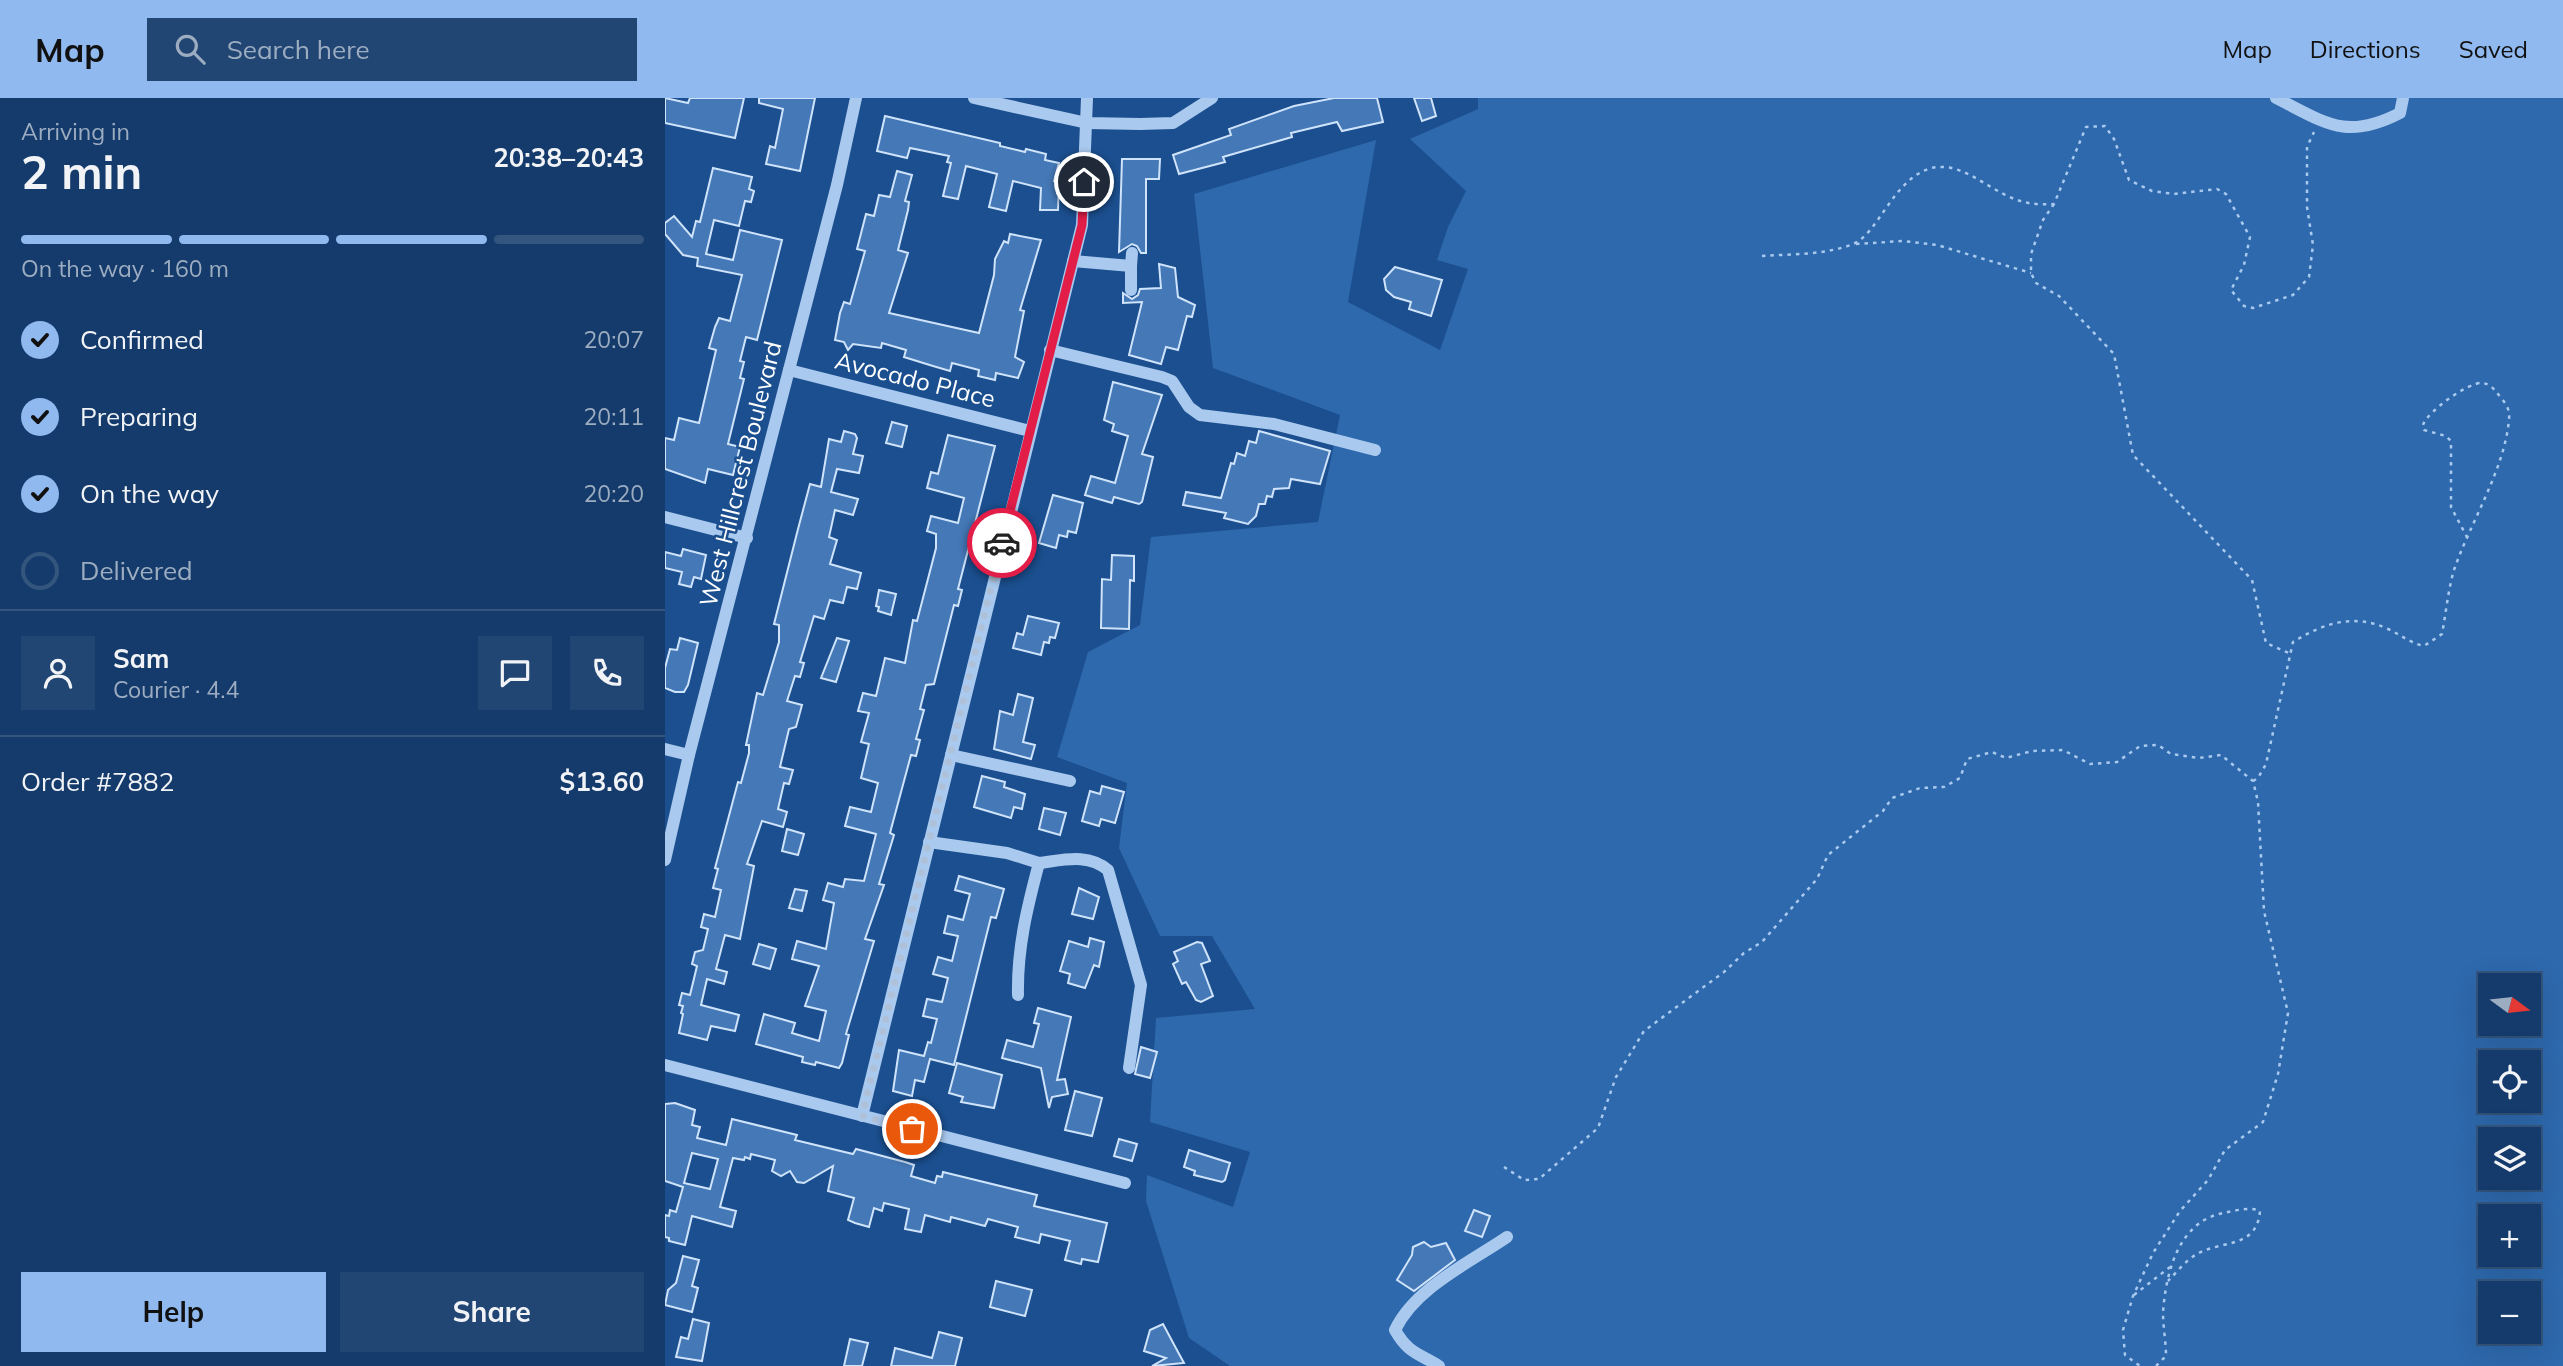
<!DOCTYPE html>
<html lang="en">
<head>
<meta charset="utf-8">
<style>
	:root { --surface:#143b6b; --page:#214673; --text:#f1f3f6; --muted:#9dadc1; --line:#33557e; --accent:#90b9f0 }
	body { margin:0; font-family:Mulish,sans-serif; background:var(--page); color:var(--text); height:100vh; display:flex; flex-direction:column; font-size:26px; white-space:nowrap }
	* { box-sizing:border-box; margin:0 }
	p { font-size:23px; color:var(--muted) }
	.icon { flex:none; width:38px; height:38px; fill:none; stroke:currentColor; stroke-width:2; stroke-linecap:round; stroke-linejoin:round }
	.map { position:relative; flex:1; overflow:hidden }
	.details { display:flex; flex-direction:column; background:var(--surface); width:665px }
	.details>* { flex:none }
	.needle { width:46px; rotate:105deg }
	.tools { position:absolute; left:1813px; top:875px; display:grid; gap:14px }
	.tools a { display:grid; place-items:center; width:63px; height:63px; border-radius:0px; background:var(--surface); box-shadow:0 7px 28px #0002,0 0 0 2px var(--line); font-size:35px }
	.pin { position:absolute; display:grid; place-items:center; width:60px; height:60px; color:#fff; margin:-30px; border:4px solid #fff; border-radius:50%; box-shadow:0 2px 7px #0007 }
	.courier { position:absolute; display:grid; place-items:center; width:70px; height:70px; margin:-35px; border:5px solid #e11d48; border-radius:50%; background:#fff; color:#222; box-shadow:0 2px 9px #0007 }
	.headline em { font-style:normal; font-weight:700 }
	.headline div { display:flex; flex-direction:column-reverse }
	.headline { display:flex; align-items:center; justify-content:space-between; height:119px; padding:0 21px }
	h1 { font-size:46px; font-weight:700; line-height:52px }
	.bar { display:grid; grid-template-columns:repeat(4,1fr); gap:10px 7px; align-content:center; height:84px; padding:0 21px }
	.bar i { height:9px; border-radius:5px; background:var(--line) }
	.bar .active { background:var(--accent) }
	.bar p { grid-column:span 4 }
	.line { display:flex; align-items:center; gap:18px; padding:0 21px; border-top:2px solid var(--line) }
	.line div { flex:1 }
	.round { display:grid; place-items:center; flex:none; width:74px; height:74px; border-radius:0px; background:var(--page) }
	ol { padding:0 21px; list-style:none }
	li { display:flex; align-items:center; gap:21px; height:77px }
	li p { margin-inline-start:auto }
	li .icon { padding:7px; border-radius:50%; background:var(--accent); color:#111; stroke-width:4 }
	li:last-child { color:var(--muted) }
	li i { width:38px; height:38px; border:4px solid var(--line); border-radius:50% }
	.cta { display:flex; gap:14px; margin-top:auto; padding:14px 21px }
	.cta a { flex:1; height:80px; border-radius:0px; background:var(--accent); color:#111; font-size:28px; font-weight:700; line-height:80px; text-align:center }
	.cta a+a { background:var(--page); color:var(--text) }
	header { display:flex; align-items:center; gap:42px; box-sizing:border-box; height:98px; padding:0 35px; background:var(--accent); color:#111 }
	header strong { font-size:33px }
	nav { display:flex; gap:38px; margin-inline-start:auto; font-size:24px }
	.search { width:490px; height:63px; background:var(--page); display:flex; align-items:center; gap:18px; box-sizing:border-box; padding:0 24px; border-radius:0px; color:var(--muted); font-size:26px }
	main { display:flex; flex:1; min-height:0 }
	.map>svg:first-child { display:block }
</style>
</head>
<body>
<header>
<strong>Map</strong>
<div class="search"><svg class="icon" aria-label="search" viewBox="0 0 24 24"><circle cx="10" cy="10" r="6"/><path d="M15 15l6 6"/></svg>Search here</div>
<nav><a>Map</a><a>Directions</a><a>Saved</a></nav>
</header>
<main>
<section class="details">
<div class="headline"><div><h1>2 min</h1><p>Arriving in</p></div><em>20:38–20:43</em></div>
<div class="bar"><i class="active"></i><i class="active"></i><i class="active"></i><i></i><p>On the way · 160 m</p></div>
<ol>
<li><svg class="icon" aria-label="check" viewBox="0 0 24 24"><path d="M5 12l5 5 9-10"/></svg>Confirmed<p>20:07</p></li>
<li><svg class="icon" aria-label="check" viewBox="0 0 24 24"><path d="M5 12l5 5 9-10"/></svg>Preparing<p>20:11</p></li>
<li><svg class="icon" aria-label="check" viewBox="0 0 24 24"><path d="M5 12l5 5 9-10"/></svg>On the way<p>20:20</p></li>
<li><i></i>Delivered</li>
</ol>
<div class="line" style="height:126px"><a class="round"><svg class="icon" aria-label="person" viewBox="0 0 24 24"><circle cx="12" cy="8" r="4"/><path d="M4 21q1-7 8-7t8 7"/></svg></a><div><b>Sam</b><p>Courier · 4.4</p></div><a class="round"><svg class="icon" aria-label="chat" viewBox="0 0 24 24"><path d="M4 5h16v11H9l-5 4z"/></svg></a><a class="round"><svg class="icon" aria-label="phone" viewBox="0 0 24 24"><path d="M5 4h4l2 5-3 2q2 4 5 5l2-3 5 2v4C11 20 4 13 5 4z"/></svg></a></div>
<div class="line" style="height:91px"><div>Order #7882</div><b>$13.60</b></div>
<div class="cta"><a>Help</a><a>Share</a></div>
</section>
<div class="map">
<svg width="1898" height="1268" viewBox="0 0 1898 1268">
	<rect width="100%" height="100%" fill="#1b4f8f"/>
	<path fill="#2e69ad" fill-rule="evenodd" d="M813 0H1898V1268H565L524 1240 481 1103 482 1077 568 1109 585 1054 485 1024 491 920 590 911 547 838H495L454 750 462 685 392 659 423 554 475 527 486 439 653 424 675 317 548 270 529 96 711 42 683 204 775 252 803 171 772 162 783 129 801 93 745 41 813 11ZM1825 887H1864V926H1825ZM1825 964H1864V1003H1825ZM1825 1041H1864V1080H1825ZM1825 1118H1864V1157H1825ZM1825 1195H1864V1234H1825Z"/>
	<g fill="#4478b7" stroke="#cfe3fa" stroke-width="2" fill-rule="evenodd">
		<path d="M0 0 23 5 25 0H79L70 40 0 25Z"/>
		<path d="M94 0H150L135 73 101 66 105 48 110 50 118 11 94 5Z"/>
		<path d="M669 0H712L718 24 677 33 672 24 626 35 627 39 558 59 560 64 514 76 508 57 566 37 564 31 629 8Z"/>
		<path d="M749 0H766L771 18 757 23Z"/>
		<path d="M220 18 335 45V48L360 54 361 51 381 56 380 62 394 65 389 83H394L393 112H375L376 90 348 83 341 113 324 109 332 76 301 68 293 101 278 98 286 65 282 64 284 58 245 50 242 60 212 53Z"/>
		<path d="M457 61H495L494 81H481V155H476L472 148 467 146 454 154Z"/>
		<path d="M48 70 87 79 84 91 89 93 86 104 80 103 74 128 49 122 41 156 68 162 75 132 117 142 92 242 81 239 75 263 79 264 75 280 79 281 63 346 75 349 68 377 43 371 40 385 0 371V340L9 342 14 320 34 325 51 252 44 250 50 229 54 220 65 223 77 177 32 168 33 160 18 157 0 136V125L9 118 27 139 31 123 35 124Z"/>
		<path d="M232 73 247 77 240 103 244 104 243 112 233 152 243 155 224 215 314 235 329 177 330 161 339 143 343 145 345 136 376 142 355 212 359 213 350 259 359 264 353 280 331 275 330 282 313 278 314 272 287 265 285 273 268 268 239 259 241 252 217 245 216 250 188 246 183 252 179 244 170 242 175 215 179 204 185 206 200 153 192 151 201 116 209 118 214 97 225 99Z"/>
		<path d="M494 166 510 170 513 199 530 207 527 219 522 218 513 252 501 249 496 266 464 257 477 204 458 205V195L467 201 473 197 475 191 496 190Z"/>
		<path d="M730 169 777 182 766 218 744 211 746 204 729 199 721 192 719 181Z"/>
		<path d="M448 284 497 297 477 356 488 359 477 404 474 406 449 399 447 405 420 397 426 378 450 385 463 338 447 333 449 326 439 322Z"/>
		<path d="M227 324 242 328 237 349 221 345Z"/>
		<path d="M179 333 190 336 192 340 188 356 198 358 194 375 172 371 166 394 193 401 188 417 170 412 164 439 172 442 165 466 196 475 192 491 182 489 178 505 165 502 159 521 149 518 135 564 139 565 135 579 130 578 122 603 137 607 131 629 124 631 115 669 128 672 124 686 119 685 113 711 122 714 118 729 97 723 82 766 89 768 75 841 60 837 51 871 62 874 59 886 42 881 36 907 74 917 70 933 46 928 42 942 14 935 18 916 16 915 18 908 14 907 17 895 25 897 32 868 27 866 30 854 38 852 43 831 36 829 39 816 50 819 56 792 48 790 53 771 50 770 73 684 76 685 84 655V647H81L92 595 98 597 114 544V527L109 526 133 431 145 386 156 389 164 341 176 344Z"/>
		<path d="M594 333 665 353 655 386 626 381 624 390 609 391 607 399 602 398 600 406H594L591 418 583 426 559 420 561 415 518 407 521 394 556 400 566 365 569 366 572 355 580 358 584 343 591 345Z"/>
		<path d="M283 337 330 348 293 491 297 492 293 508 289 507 269 586 261 587 255 611 259 612 251 641 255 642 251 658 246 657 225 735 229 737 214 786 219 787 200 841 209 843 181 936 184 937 177 965 174 970 151 964 150 967 137 964 138 959 91 946 99 916 130 925 127 935 154 943 161 913 140 908 154 868 127 861 132 843 161 851 169 805 158 802 163 785 178 789 180 781 199 783 211 736 180 728 185 709 206 714 213 685 196 680 204 646 196 644 204 615 193 613 198 595 211 598 220 560 240 565 248 522 252 523 271 450V436L262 433 266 418 293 425 299 400 262 390 266 374 273 376Z"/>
		<path d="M388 397 418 405 411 435 403 433 402 439 394 437 391 450 374 445Z"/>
		<path d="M18 451 41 457 36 481 29 479 26 489 14 486 17 474 0 470V454L16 458Z"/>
		<path d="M447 457 469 458V483L465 482 464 531 436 530 437 481 446 482Z"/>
		<path d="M214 492 231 496 226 517 213 513 214 509 211 508Z"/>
		<path d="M363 518 394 525 390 540 385 539 384 545 379 544 376 557 348 550 352 535 358 537Z"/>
		<path d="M15 540 33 545 23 587 19 594H10L0 590V570L5 551 12 552Z"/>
		<path d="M172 540 184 543 171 584 156 580Z"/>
		<path d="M353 596 368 600 358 644 370 647 366 661 329 651 335 613 348 617Z"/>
		<path d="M317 678 340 684 339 689 360 696 357 711 349 709 346 720 309 709Z"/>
		<path d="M437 688 459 694 450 725 436 721 434 728 417 723 425 693 435 696Z"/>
		<path d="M379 710 401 715 395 737 374 731Z"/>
		<path d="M122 731 139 736 133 757 117 753Z"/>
		<path d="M294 778 339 791 331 820 326 819 289 967 265 961 259 984 250 982 247 998 228 993 234 952 259 958 263 944 266 945 272 921 258 918 262 901 277 904 283 880 268 876 273 859 287 863 293 838 279 835 283 818 298 822 305 796 290 792Z"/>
		<path d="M414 790 434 799 428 821 407 816Z"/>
		<path d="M130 791 142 793 137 813 124 810Z"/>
		<path d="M425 840 439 844 434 869 429 867 420 890 403 885 405 876 395 873 404 843 423 849Z"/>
		<path d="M532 844 537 845 545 863 536 866 548 898 536 904 531 902 521 884 517 886 508 866 513 863 509 854Z"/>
		<path d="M94 846 111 851 105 871 88 866Z"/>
		<path d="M373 910 406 919 392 982 400 981 403 996 387 999 384 1010 376 970 337 960 342 942 368 949 374 926 369 925Z"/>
		<path d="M476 949 492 954 485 980 470 976Z"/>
		<path d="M292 965 337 977 329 1010 296 1004 298 999 284 995Z"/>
		<path d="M410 993 437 1000 427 1038 400 1032Z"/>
		<path d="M10 1005 30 1012 27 1027 35 1029 32 1040 61 1047 67 1021 132 1037 130 1042 188 1056 191 1051 240 1064 249 1067 246 1078 270 1085 272 1078 277 1079 278 1074 372 1097 369 1108 442 1125 433 1164 417 1161 416 1166 400 1162 405 1143 376 1136 374 1145 350 1139 353 1129 323 1121 320 1128 286 1119 285 1124 260 1117 256 1134 240 1131 244 1111 219 1105 217 1113 209 1110 204 1129 190 1125 183 1122 189 1100 163 1093 168 1068 139 1085 132 1084 125 1073 116 1078 107 1073 110 1062 86 1056 85 1061 80 1059 79 1062 68 1060 55 1109 71 1113 67 1129 27 1118 20 1147 4 1143V1140L0 1139V1117L4 1118 5 1112 11 1114 18 1089 0 1083V1006ZM27 1055 53 1061 45 1091 19 1085Z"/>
		<path d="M454 1041 472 1046 467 1063 449 1058Z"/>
		<path d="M524 1052 565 1065 560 1082 557 1084 529 1077 530 1073 519 1069Z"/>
		<path d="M809 1112 825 1118 817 1139 800 1133Z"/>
		<path d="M759 1144 766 1149 781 1145 790 1162 749 1193 732 1182 747 1157 748 1149Z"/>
		<path d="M18 1158 34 1162 27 1188 33 1190 27 1214 0 1207 3 1192 11 1185Z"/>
		<path d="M331 1183 367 1192 360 1218 325 1209Z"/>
		<path d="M28 1221 44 1225 37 1263 11 1259 16 1239 23 1241Z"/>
		<path d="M498 1226 513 1254 519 1265 487 1268 501 1260 479 1253 485 1232Z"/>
		<path d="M274 1234 297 1240 290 1268H226L230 1250 267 1260Z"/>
		<path d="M185 1241 203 1245 197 1268H179Z"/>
	</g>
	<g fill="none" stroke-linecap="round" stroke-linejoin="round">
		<g stroke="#a9c9ee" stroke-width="2.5" stroke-dasharray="3.5 5" stroke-linecap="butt">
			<path d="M1389 106 1378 122 1366 156V175L1371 185 1394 198 1449 256 1468 357 1587 482 1601 545 1626 556"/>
			<path d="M1191 146 1238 143 1272 147 1366 175"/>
			<path d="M1097 158C1126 156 1161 157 1188 146 1213 136 1227 84 1263 71 1293 61 1320 89 1347 100 1361 106 1374 107 1389 106L1421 29 1440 28 1449 41 1464 82 1487 93 1509 96 1552 91 1561 96 1585 139 1579 167 1566 192 1579 208 1588 210 1628 197 1644 179 1648 147 1642 109V49L1649 34"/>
			<path d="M1588 683 1593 680 1601 666 1628 544C1659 525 1689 515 1723 531 1736 537 1745 545 1759 548L1777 536C1781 515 1783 492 1789 472 1805 425 1840 371 1844 321 1845 313 1842 307 1837 301 1831 294 1827 286 1817 285 1803 284 1762 314 1758 327L1759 332 1781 338 1786 343V409L1803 441"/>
			<path d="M839 1069 859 1082 874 1081 933 1030 951 979 979 933 1059 874 1079 855 1097 844 1152 781 1163 757 1218 713 1227 700 1255 690 1279 689 1295 680 1302 661 1327 654 1341 660 1367 653 1398 652 1425 666 1452 664 1475 648 1493 647 1506 656 1534 660 1556 657 1588 683 1593 704 1599 813 1623 915 1613 976 1598 1024 1560 1052 1543 1082 1515 1113 1488 1155 1468 1198 1458 1232 1460 1257 1475 1268"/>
			<path d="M1469 1197 1505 1169"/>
			<path d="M1491 1268 1501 1258C1501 1244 1498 1229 1498 1214 1501 1175 1513 1124 1558 1115 1570 1113 1584 1108 1595 1113 1592 1151 1556 1142 1532 1156 1521 1162 1512 1174 1503 1183"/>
		</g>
		<g stroke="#a9c9ee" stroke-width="12">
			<path d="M309 0 422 25 475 26 508 25 547 0"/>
			<path d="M1611 0C1661 25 1681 43 1735 15L1738 0"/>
			<path d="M408 163 466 168 467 155"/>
			<path d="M466 192V168"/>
			<path d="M385 252 497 279 507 283 524 309 535 317 609 326 710 352"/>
			<path d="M124 272 365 333"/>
			<path d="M0 419 82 440"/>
			<path d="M0 651 24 657"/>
			<path d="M286 657 405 683"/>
			<path d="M264 744 342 755 374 765C362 810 352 851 353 897"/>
			<path d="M0 762 24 657 172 87 191 0"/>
			<path d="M374 765C399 762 423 755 443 772L476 887 464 970"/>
			<path d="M0 967 460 1085"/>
			<path d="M197 1018 417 127 422 0"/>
			<path d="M774 1268C753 1255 743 1255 730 1232 750 1190 804 1165 842 1139"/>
		</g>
	</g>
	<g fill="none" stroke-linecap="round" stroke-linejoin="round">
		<path stroke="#afc1d8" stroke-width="7" stroke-dasharray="0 12.6" d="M247 1031 197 1018 337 445"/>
		<path stroke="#e11d48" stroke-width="9" d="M337 445 417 127 419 84"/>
	</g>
	<g text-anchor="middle" stroke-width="5" stroke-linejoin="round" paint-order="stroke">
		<g font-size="24" fill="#fff" stroke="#1b4f8f">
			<text transform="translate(250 282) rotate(14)" y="8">Avocado Place</text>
			<text transform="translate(76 376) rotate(-76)" y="8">West Hillcrest Boulevard</text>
		</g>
	</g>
</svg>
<div class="tools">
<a><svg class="needle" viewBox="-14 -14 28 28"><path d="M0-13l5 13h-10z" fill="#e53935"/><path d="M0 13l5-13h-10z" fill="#9dadc1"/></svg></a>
<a><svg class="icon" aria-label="locate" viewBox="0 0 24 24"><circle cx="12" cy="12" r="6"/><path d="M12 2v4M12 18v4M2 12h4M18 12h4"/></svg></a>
<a><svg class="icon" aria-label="layers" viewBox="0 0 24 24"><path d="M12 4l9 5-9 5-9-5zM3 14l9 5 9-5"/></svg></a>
<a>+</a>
<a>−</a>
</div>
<div class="pin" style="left:247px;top:1031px;background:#ea580c"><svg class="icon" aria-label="bag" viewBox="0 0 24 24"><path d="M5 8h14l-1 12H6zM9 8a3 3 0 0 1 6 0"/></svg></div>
<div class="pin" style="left:419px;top:84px;background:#1f2937"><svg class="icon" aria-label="home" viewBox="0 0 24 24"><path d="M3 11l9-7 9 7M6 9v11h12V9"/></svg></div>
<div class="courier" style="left:337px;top:445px"><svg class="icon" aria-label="car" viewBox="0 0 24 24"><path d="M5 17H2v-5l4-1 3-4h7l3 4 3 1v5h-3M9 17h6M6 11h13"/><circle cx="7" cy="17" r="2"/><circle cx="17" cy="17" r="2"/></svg></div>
</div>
</main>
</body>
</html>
